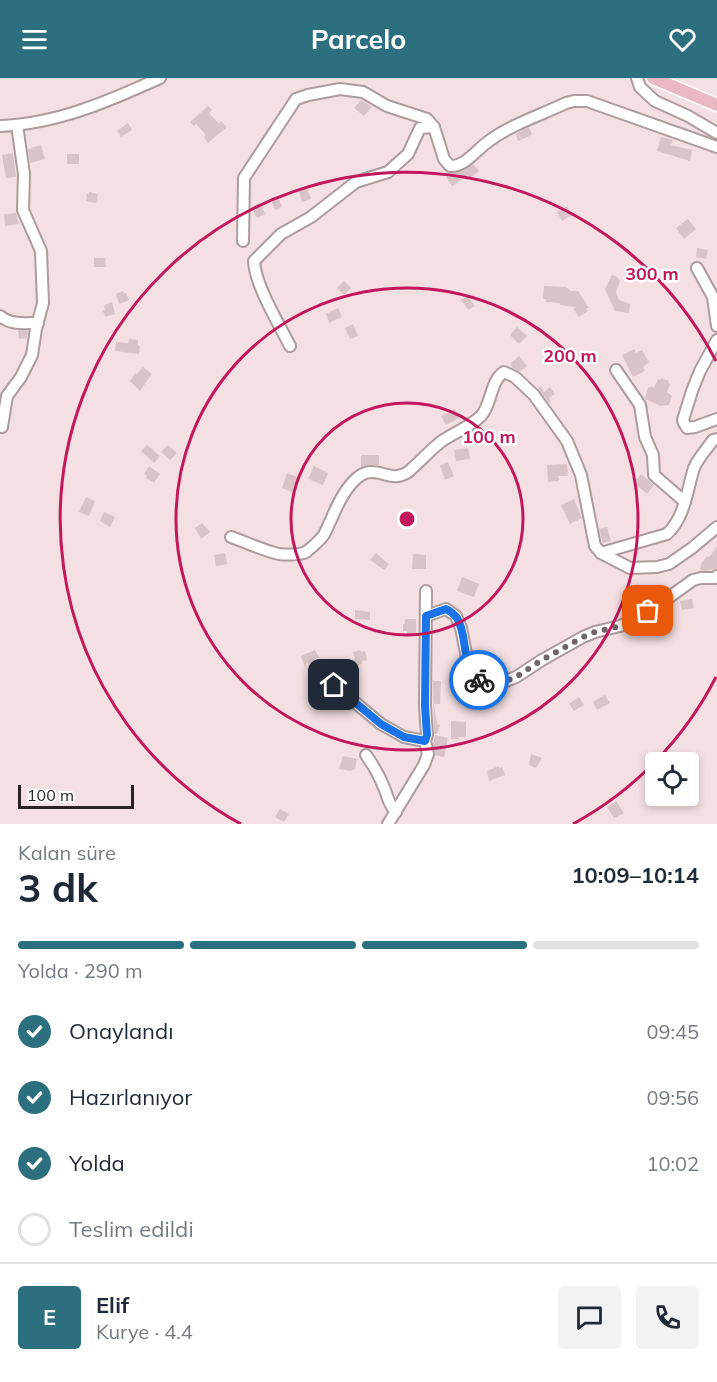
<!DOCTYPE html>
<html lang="tr">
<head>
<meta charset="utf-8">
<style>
	:root { --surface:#fff; --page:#f2f2f3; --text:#1f2937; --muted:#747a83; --line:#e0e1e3; --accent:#2c7080 }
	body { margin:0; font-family:Mulish,sans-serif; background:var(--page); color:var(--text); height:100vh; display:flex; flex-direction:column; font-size:22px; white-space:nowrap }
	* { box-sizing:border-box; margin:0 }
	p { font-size:20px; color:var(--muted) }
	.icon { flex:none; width:33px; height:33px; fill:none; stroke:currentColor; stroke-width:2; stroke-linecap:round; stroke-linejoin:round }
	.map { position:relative; height:746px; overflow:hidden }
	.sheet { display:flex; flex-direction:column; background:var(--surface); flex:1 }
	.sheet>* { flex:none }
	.buttons { position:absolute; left:645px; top:674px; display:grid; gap:12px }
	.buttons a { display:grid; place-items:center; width:54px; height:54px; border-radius:6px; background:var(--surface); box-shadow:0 3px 9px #0003; font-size:30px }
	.scale { position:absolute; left:18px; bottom:15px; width:116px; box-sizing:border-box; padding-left:6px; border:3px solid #2a2223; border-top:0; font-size:16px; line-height:21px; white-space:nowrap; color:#2a2223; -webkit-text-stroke:4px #fff; paint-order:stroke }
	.pin { position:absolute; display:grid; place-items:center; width:51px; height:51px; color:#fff; margin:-26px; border-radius:12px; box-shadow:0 3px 9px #0006 }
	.courier { position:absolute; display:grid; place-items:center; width:60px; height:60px; margin:-30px; border:4px solid #1a73e8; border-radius:50%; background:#fff; color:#222; box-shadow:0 2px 8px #0007 }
	.summary em { font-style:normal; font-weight:700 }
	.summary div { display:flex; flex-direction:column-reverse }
	.summary { display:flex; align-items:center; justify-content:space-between; height:102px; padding:0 18px }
	h1 { font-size:39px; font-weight:700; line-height:45px }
	.bar { display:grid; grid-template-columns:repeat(4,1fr); gap:9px 6px; align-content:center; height:72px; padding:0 18px }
	.bar i { height:8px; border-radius:4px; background:var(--line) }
	.bar .selected { background:var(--accent) }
	.bar p { grid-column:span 4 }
	.line { display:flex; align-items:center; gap:15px; padding:0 18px; border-top:2px solid var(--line) }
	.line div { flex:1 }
	.round { display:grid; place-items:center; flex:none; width:63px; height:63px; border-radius:6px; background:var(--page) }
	ol { padding:0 18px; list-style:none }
	li { display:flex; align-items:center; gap:18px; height:66px }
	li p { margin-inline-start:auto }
	li .icon { padding:6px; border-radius:50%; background:var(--accent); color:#fff; stroke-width:4 }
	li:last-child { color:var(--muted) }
	li i { width:33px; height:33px; border:3px solid var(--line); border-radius:50% }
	header { display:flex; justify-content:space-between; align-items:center; height:78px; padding:0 18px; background:var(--accent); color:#fff; font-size:27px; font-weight:700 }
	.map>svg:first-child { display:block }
</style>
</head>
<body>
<header><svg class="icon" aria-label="menu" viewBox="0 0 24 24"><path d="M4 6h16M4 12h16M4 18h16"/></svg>Parcelo<svg class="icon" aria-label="heart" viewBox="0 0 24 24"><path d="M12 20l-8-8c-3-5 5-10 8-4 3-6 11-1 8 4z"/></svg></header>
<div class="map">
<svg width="717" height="746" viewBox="0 0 717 746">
	<rect width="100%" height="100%" fill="#f4dfe2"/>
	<g fill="#d8c4c7">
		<path d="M361 22 372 29 364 38 354 30Z"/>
		<path d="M208 28 212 32 209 35 219 46 221 43 227 49 208 65 204 59 206 57 196 46 194 48 190 44Z"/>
		<path d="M128 45 132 52 121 59 117 53Z"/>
		<path d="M529 49 532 57 518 63 516 56Z"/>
		<path d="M661 59 673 62 671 67 692 72 690 83 657 73Z"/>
		<path d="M41 67 45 81 30 85 28 71Z"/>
		<path d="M13 75 16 99 6 100 2 77Z"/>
		<rect x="67" y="76" width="12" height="10"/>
		<path d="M473 86 479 93 470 100 468 97 452 108 446 99 452 95 464 92Z"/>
		<path d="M307 110 311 121 302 124 299 113Z"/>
		<path d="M89 114 98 116 96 125 86 123 87 115 89 116Z"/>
		<path d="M278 119 282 129 275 132 271 122Z"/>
		<path d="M260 125 265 136 257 140 251 129Z"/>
		<path d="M567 128 572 137 562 143 557 134Z"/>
		<path d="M16 135 19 146 5 148 4 136Z"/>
		<path d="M688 141 696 151 684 161 676 150Z"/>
		<path d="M697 170 708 172 706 181 696 179Z"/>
		<path d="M94 180H105L106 189H94Z"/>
		<path d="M612 197 617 199 620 203 616 214 619 222 630 226 629 235 615 233 605 211Z"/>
		<path d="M344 203 351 210 344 217 337 210Z"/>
		<path d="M544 208 566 209 571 213H578L589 230H586L588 233 579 239 573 231 576 229 560 227V225L546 224V221H543Z"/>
		<path d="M123 213 124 215H126L129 222 119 226 116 216Z"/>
		<path d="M467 217 475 228 468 232 461 222Z"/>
		<path d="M112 224 115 236 105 239 103 233 105 232 104 227Z"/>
		<path d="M338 230 342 239 329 245 326 236Z"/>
		<path d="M353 246 358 258 350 261 345 250Z"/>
		<path d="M517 249 527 258 519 266 510 257Z"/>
		<path d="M18 252 28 253 27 260 19 261Z"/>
		<path d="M129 261 138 262V267L140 268 139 276 115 273 116 264 128 265Z"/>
		<path d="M634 271 636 275 642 272 649 284 643 289 645 293 633 299 622 277Z"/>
		<path d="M519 278 527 288 520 293 513 290 510 286Z"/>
		<path d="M143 289 152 296 140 313 130 303 135 295 137 296Z"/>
		<path d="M661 300 669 303 668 305 670 306 667 314 672 318 669 327 661 328 645 321 648 309 650 310 651 308 654 310 658 301 660 302Z"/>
		<path d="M541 308 544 314 550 309 555 316 549 320 551 323 549 325 538 310Z"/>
		<path d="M455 331 459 340 446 347 441 338Z"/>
		<path d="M147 367 160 378 154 385 141 373Z"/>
		<path d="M168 367 177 375 170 382 161 374Z"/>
		<path d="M468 370 470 381 456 383 454 372Z"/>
		<path d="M361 377H379V387H371L361 389Z"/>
		<path d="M448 384 454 398 445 402 440 387Z"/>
		<path d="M567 386 568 398H558L559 403 548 404 547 387Z"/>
		<path d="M149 388 160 396 154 405 146 400 147 398 144 396Z"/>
		<path d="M314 388 328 395 323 407 308 401Z"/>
		<path d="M287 395 300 400 294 415 282 410Z"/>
		<path d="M641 396 654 407 647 416 634 405Z"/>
		<path d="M86 419 95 423 89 438 79 434Z"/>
		<path d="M574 421 582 440 570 446 561 427Z"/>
		<path d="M104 434 115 439 110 449 100 443Z"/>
		<path d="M202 445 210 454 201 461 195 450Z"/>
		<path d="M607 449 611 463 603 465 599 451Z"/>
		<path d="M717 469V491L712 492 700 493 701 486 707 478 709 479Z"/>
		<path d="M225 475 227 486 216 488 214 477Z"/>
		<path d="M376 475 389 486 384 492 370 482Z"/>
		<path d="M413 476 426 477V491H412Z"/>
		<path d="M462 499 479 506 474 519 457 513Z"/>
		<path d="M692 521 694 530 682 532 680 523Z"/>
		<path d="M355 532 370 534V542L355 541Z"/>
		<path d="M405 541H416V556H407V553H403V546H405Z"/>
		<path d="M315 572 319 579 314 581 315 583 308 586 307 583 305 589 301 578Z"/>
		<path d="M360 572 361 574 365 573 367 582 362 583V586L353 588 352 582 355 581 353 574Z"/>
		<path d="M346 596 348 606H345L336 600V597Z"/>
		<path d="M317 598V600L323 599 324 610 310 611 309 599Z"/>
		<path d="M433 603H441L440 626H434L437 646 440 647 437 656H434Z"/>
		<path d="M605 617 610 625 597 632 593 624Z"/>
		<path d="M579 619 584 627 574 633 569 626Z"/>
		<path d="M451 643 466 644V659H459V661H451Z"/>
		<path d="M435 657 448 660 444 679 435 677 433 666Z"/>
		<path d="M531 676 542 680 536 690 529 687Z"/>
		<path d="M343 678 357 681 355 691 350 693 339 691Z"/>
		<path d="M499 688V690L502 689 505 697 489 703 487 693Z"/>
		<path d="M616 723 624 735 614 740 607 729Z"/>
		<path d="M280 731 289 736 284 744 275 739Z"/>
	</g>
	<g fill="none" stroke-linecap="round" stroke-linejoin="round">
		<defs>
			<g id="minor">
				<path d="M637 0 640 9 655 23 688 38 717 55"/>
				<path d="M0 48C57 46 109 23 160 0"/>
				<path d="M243 163 244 100 296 21 308 17 340 11 363 14 387 28 427 41 434 49 444 81 450 88C465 89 477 71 489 63 510 47 541 37 566 25L574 23H587L717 69"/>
				<path d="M697 190 713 219 717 248"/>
				<path d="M0 238C11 247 24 245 38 245"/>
				<path d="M717 262 700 293 692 313 683 342 684 345 687 350 695 349 717 341"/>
				<path d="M290 268C279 246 255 207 254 183L281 156 311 139 356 104 388 94 408 76 420 50 434 49"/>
				<path d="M616 292 640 327 645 359 653 377 654 397 685 424"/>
				<path d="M2 349 7 318 21 299 32 277 36 251 43 225 41 173 23 132 24 96 17 47"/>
				<path d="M231 459C246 464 264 473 279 476 285 477 300 477 306 474 311 470 319 463 323 458 326 454 328 447 331 442 337 427 345 410 357 400 376 384 390 407 408 394 420 384 430 372 442 363 454 355 471 348 481 338 492 326 490 303 504 294L515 299 534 317 567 363 581 397 595 468 601 475 630 490 657 489 669 486 692 470 717 449"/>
				<path d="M601 475 667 456C685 439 687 412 694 390 698 380 707 371 713 362L717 361"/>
				<path d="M426 538 446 531 456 538 461 550 468 585 474 599 485 606 501 605 516 599 542 582 583 559 595 554 620 548 632 543 664 523 693 502 701 500H715L717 498"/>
				<path d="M334 607 381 646 404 659 425 663"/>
				<path d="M366 677C374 688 380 699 385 712 388 720 389 727 396 734"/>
				<path d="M388 746 424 687 428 676 425 663 427 657 425 628 426 513"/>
			</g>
			<path id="major" d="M653 0 717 27"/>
		</defs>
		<use href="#minor" stroke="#ae9b9e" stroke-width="14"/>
		<use href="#major" stroke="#fff" stroke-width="15"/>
		<use href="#minor" stroke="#fff" stroke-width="10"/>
		<use href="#major" stroke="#e9b8c2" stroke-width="12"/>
	</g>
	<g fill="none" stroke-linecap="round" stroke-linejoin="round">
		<path stroke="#716466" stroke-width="6" stroke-dasharray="0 10.8" d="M479 602 485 606 501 605 516 599 542 582 583 559 595 554 620 548 632 543 648 533"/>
		<path stroke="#1a73e8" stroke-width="8" d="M334 607 381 646 404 659 425 663 427 657 425 628 426 538 446 531C450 533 454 536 457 540 468 557 461 590 479 602"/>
	</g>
	<g fill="none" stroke="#c2185b" stroke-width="3">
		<circle cx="407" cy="441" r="116"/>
		<circle cx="407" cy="441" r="231"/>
		<path d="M716 599A347 347 0 0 1 573 746M241 746A347 347 0 1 1 716 283"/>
	</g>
	<circle cx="407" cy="441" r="9" fill="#c2185b" stroke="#fff" stroke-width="3"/>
	<g font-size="18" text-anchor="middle" font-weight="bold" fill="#c2185b" stroke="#fff" stroke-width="5" stroke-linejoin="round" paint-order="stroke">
		<text x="652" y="202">300 m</text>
		<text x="570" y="284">200 m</text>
		<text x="489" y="365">100 m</text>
	</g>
</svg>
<div class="buttons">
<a><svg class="icon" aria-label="locate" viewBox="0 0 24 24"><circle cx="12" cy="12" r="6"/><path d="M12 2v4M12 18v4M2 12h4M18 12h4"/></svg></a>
</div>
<div class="scale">100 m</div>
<div class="pin" style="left:648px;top:533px;background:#ea580c"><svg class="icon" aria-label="bag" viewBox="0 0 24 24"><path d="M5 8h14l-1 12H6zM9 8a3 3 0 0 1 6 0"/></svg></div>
<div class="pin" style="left:334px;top:607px;background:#1f2937"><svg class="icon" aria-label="home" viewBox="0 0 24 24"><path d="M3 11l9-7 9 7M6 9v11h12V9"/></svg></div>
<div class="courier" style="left:479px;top:602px"><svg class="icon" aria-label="bike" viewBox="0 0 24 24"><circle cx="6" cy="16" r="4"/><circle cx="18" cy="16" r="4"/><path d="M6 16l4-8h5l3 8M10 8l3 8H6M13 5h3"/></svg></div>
</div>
<section class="sheet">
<div class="summary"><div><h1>3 dk</h1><p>Kalan süre</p></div><em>10:09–10:14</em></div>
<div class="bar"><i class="selected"></i><i class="selected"></i><i class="selected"></i><i></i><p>Yolda · 290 m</p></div>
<ol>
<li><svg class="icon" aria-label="check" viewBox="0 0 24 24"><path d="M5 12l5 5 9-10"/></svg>Onaylandı<p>09:45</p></li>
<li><svg class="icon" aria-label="check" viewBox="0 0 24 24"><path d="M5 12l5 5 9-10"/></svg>Hazırlanıyor<p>09:56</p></li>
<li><svg class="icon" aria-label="check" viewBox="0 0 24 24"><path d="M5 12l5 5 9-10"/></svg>Yolda<p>10:02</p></li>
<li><i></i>Teslim edildi</li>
</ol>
<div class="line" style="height:108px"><b class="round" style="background:var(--accent);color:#fff">E</b><div><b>Elif</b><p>Kurye · 4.4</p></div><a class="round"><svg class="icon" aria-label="chat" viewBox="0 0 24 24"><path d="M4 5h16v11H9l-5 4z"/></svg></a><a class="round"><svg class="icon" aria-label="phone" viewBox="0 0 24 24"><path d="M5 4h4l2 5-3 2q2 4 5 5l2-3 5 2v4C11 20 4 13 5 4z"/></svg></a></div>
</section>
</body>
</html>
